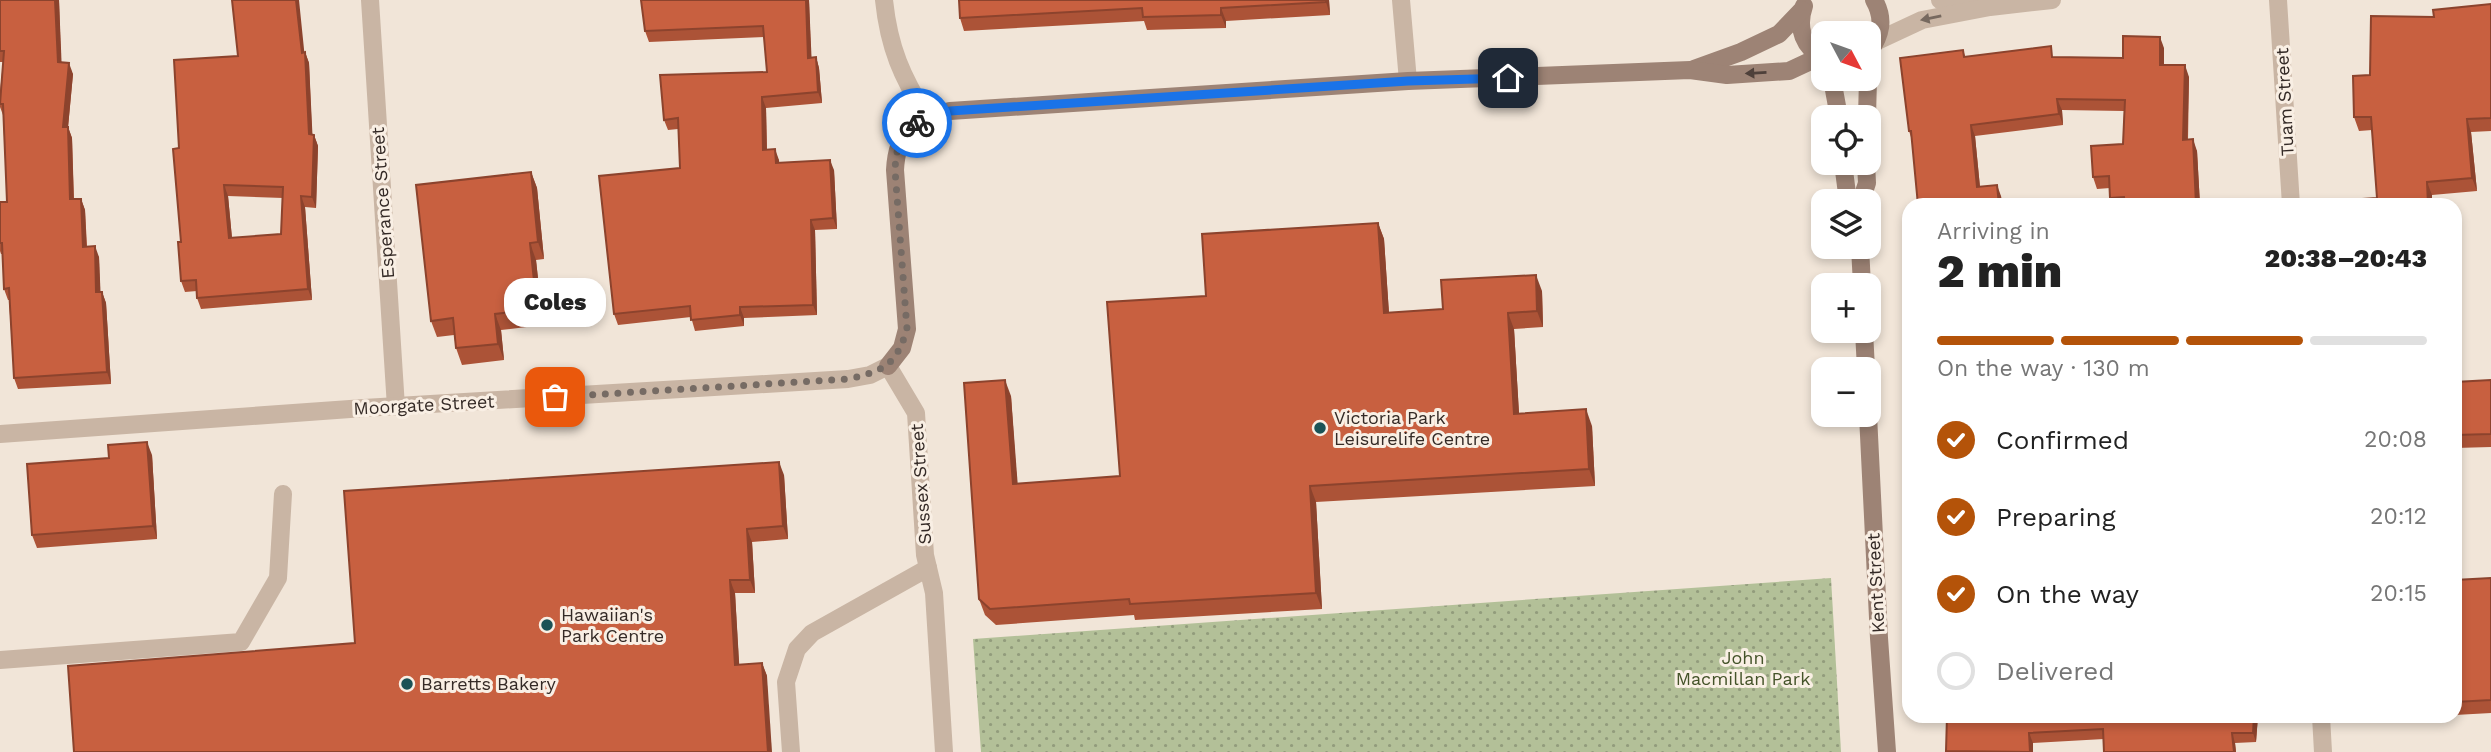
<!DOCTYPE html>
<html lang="en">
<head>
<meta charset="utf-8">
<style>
	:root { --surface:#fff; --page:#f6f6f6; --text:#222; --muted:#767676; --line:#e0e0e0; --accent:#b45309 }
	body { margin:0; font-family:"Work Sans",sans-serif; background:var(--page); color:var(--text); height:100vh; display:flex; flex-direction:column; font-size:26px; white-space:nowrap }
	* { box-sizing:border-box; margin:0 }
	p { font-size:23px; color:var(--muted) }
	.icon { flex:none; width:38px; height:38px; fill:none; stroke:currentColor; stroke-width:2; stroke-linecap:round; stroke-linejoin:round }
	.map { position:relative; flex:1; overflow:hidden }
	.drawer { position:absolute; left:1902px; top:198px; width:560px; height:525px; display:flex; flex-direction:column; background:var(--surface); border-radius:21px; box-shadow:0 4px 10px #0003 }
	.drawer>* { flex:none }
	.needle { width:46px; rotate:131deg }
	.tools { position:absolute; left:1811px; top:21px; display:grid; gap:14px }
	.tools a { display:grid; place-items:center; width:70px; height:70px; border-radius:14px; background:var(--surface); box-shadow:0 4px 10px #0003; font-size:35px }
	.pin { position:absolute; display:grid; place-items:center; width:60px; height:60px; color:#fff; margin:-30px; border-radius:14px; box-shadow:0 4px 10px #0006 }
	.courier { position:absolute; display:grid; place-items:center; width:70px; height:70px; margin:-35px; border:5px solid #1a73e8; border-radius:50%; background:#fff; color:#222; box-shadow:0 2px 9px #0007 }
	.bubble { position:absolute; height:49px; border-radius:21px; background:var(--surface); box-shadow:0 4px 10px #0003; font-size:23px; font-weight:800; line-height:49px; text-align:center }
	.headline em { font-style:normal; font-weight:800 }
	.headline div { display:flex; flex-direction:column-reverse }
	.headline { display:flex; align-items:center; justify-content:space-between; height:119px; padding:0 35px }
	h1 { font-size:46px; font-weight:800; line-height:52px }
	.bar { display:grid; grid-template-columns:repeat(4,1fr); gap:10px 7px; align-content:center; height:84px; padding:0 35px }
	.bar i { height:9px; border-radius:5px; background:var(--line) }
	.bar .selected { background:var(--accent) }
	.bar p { grid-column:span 4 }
	ol { padding:0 35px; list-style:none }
	li { display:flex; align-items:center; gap:21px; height:77px }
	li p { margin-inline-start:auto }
	li .icon { padding:7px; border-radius:50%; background:var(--accent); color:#fff; stroke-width:4 }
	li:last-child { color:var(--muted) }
	li i { width:38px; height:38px; border:4px solid var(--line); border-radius:50% }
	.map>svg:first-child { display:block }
</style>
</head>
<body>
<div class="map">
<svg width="2491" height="752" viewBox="0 0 2491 752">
	<defs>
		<pattern id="park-dots" width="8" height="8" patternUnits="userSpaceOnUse" patternTransform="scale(1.75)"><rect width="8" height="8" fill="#b3c098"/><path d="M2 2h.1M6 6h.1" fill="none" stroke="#929c7c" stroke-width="1.8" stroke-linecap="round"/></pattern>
	</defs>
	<rect width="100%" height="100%" fill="#f1e5d8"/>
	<path fill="url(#park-dots)" d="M1831 578 1841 752H981L973 639Z"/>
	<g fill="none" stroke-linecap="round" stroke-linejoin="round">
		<g stroke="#c9b5a4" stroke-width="18">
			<path d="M0 660 241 642 278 578 283 494"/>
			<path d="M791 752 786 682 797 649 812 633 928 568"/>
		</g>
		<g stroke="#c9b5a4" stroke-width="18">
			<path d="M370 0 396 407"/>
			<path d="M884 0C889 48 902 77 927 117"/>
			<path d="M1401 0 1408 81"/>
			<path d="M1940 0 1976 5"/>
			<path d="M2278 0 2291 205"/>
			<path d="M1877 41 1922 20 1990 7 2052 0"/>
			<path d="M0 434 364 408 848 379 870 375 888 366 916 413 925 555 934 593 944 752"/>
			<path d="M2321 716 2323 752"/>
		</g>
		<g stroke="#9d8375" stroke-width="18">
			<path d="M1804 6C1796 29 1804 47 1824 59"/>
			<path d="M1869 52C1881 35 1885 19 1874 0"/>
			<path d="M1694 69 1741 52 1779 34 1802 10"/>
			<path d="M1832 79 1839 117"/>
			<path d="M1867 117 1868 79"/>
			<path d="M1843 163 1848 201"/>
			<path d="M1861 201 1867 183 1866 163"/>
			<path d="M1860 247 1862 285"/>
			<path d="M1864 331 1866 369"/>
			<path d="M888 366 902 348 907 329 895 170C897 131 913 120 950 111L1408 81 1690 70 1727 75 1789 71 1819 57"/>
			<path d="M1868 415 1879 638 1887 752"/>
		</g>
	</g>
	<g fill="#ac5337" fill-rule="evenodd">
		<path d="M0 0H59L61 62 73 74 68 127 72 138 74 199H81L85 210 87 246 99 257 100 292H102L106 303 111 384 18 389 14 378 9 300H8L4 289 3 254H1L0 251V202H7L3 115 0 107V92L3 62H0Z"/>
		<path d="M641 0H809L811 57H816L819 68 822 103 766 108 767 149 779 160V162L834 170 837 229 815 230 817 315 744 318V326L695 331 691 317 618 325 614 314 680 168 678 129 668 130 664 120 767 72 764 37 649 42 645 31Z"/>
		<path d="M959 0H1329L1330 15 1226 21V28L1147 30 1144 21 964 31 960 18Z"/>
		<path d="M2491 4V131L2471 132 2477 191 2432 195V205H2363L2377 198 2372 130 2359 131 2354 117 2370 75Z"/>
		<path d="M2164 48V65L2189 77 2188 140 2197 151 2200 205H2113L2110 198V188L2097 189 2093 177 2123 144 2124 111 2062 110 2063 125 1975 136 1980 187 2001 196 2002 205H1918L1912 140 1909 131 1963 50 1965 56 2123 58Z"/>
		<path d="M305 52 309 63 312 135H314L318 146 316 208 305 207 312 300 201 309 197 298V291L185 292 181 281 179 148 238 56ZM228 196 283 198 281 234 232 238Z"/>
		<path d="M531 172 537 188 544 259 536 260 543 325 501 330 504 360 462 365 456 348 454 335 437 337 431 321Z"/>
		<path d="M1378 223 1384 239 1389 313 1443 309 1542 291 1543 327 1514 329 1519 414 1592 426 1595 486 1316 502 1322 609 1135 620 1134 615 996 625 985 615 979 599 1011 396 1017 484 1120 476 1206 296Z"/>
		<path d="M2491 380V447L2455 448V382Z"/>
		<path d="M152 455 157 539 37 548 32 535Z"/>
		<path d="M784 475 788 539 752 542 755 593H735L739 665 762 663 767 676 355 643Z"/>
		<path d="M2491 578V713L2455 715V580Z"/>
		<path d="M1947 716H2258L2256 742 2235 743 2236 752H2104V739L2033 743V752H1946Z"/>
		<path d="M2372 716H2440L2373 719Z"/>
	</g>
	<g fill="#8c432d">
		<path d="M55 0H59L62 73 58 62Z"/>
		<path d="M296 0H299L305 59V52L309 63 313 146 309 134Z"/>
		<path d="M806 0H809L812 68 808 58Z"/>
		<path d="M1326 0H1329L1330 15 1326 2Z"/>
		<path d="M1221 8 1226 21V28L1221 15Z"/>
		<path d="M2160 37 2164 48V76L2160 65Z"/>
		<path d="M816 57 819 68 822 103 818 92Z"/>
		<path d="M69 63 73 74 67 138 63 127Z"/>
		<path d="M2185 65 2189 77 2187 151 2183 140Z"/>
		<path d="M762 97 766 108 767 160 763 150Z"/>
		<path d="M2057 99 2062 110 2063 125 2059 114Z"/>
		<path d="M2467 119 2471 132 2477 191 2472 178Z"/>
		<path d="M1971 125 1975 136 1981 198 1977 187Z"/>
		<path d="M68 127 72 138 74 210 70 199Z"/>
		<path d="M314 135 318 146 316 208 312 197Z"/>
		<path d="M2193 139 2197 151 2200 205H2196Z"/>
		<path d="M775 149 779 160 780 173 776 163Z"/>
		<path d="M830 160 834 170 837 229 833 218Z"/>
		<path d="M531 172 537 188 544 259 538 242Z"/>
		<path d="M2427 182 2432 195V205H2428Z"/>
		<path d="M224 185 228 196 233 249 229 238Z"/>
		<path d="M1997 185 2001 196 2002 205H1999Z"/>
		<path d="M301 196 305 207 312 300 308 289Z"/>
		<path d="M81 199 85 210 87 258 83 247Z"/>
		<path d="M811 220 815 230 817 315 813 305Z"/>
		<path d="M1378 223 1384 239 1390 329 1384 313Z"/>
		<path d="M530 243 536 260 543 325 537 309Z"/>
		<path d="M95 246 99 257 101 303 96 292Z"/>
		<path d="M1536 275 1542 291 1543 327 1537 311Z"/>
		<path d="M102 292 106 303 111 384 107 372Z"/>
		<path d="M740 307 744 318V326L740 315Z"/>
		<path d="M1508 313 1514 329 1520 430 1514 414Z"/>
		<path d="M495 314 501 330 504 360 498 344Z"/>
		<path d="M1005 380 1011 396 1019 501 1013 484Z"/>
		<path d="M1586 409 1592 426 1595 486 1589 469Z"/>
		<path d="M147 442 152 455 157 539 153 526Z"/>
		<path d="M779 462 784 475 788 539 783 526Z"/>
		<path d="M1310 486 1316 502 1322 609 1316 593Z"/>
		<path d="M747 529 752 542 755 593 750 580Z"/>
		<path d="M730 580 735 593 740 678 735 665Z"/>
		<path d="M762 663 767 676 772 752H768Z"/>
		<path d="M2254 716H2258L2256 742 2253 733Z"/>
		<path d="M2029 733 2033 743V752H2030Z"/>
		<path d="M2232 733 2235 743 2236 752H2234Z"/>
	</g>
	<g fill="#c86040" stroke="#8c432d" stroke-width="2" fill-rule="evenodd">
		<path d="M0 0H55L58 62 69 63 63 127H68L70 199H81L83 247 95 246 96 292H102L107 372 14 378 9 288 4 289 2 243H0V202H7L3 104H0L4 51H0Z"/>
		<path d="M232 0H296L302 53 305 52 309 134 314 135 312 197 301 196 308 289 197 298 196 280 181 281 178 242H181L173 149 179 148 174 60 238 56ZM224 185 283 187 281 234 229 238Z"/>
		<path d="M641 0H806L808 58 816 57 818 92 762 97 763 150 775 149 776 163 830 160 833 218 811 220 813 305 740 307V315L691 320 690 306 614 314 599 176 680 168 678 118 664 120 660 75 767 72 763 26 645 31Z"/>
		<path d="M959 0H1326V2L1221 8V15L1143 17 1142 8 960 18Z"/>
		<path d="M2491 4V118L2467 119 2472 178 2427 182 2428 205H2363V199L2377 198 2371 117H2354L2353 76 2370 75 2371 16 2434 17 2433 10Z"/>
		<path d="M2123 36 2160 37V65H2185L2183 140 2193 139 2196 205H2125L2124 197 2110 198 2109 176 2093 177 2091 146 2123 144 2125 100 2057 99 2059 114 1971 125 1977 187 1997 185 1999 205H1918L1911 131H1909L1900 58 1963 50 1964 57 2051 46 2052 57 2123 58Z"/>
		<path d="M531 172 538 242 530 243 537 309 495 314 498 344 456 348 453 318 431 321 416 185Z"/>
		<path d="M1378 223 1384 313 1443 309 1441 280 1536 275 1537 311 1508 313 1514 414 1586 409 1589 469 1310 486 1316 593 1130 604 1129 599 990 609 979 599 964 383 1005 380 1013 484 1120 476 1107 302 1206 296 1202 234Z"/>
		<path d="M2491 380V434L2455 435V382Z"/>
		<path d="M147 442 153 526 32 535 27 464 109 458 108 445Z"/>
		<path d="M779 462 783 526 747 529 750 580H730L735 665 762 663 768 752H74L68 666 355 643 344 491Z"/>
		<path d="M2491 578V700L2455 702V580Z"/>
		<path d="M1947 716H2254L2253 733H2232L2234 752H2104L2103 729 2029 733 2030 752 1946 751Z"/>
	</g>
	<defs><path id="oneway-solid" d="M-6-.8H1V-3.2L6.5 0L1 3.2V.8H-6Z" transform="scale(1.75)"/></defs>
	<use fill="#77695f" href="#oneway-solid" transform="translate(1931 18) rotate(168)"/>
	<use fill="#4e403a" href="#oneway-solid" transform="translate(1756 73) rotate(177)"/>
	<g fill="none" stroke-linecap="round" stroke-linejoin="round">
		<path stroke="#766b64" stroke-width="7" stroke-dasharray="0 12.6" d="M555 397 848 379C883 371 896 366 907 329L895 170C896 150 899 135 917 123"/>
		<path stroke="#1a73e8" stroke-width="9" d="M917 123 927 117 950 111 1408 81 1508 78"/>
	</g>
	<g fill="#1b5356" stroke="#f9efe4" stroke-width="2.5">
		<circle cx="1320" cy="428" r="7"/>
		<circle cx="547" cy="625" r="7"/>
		<circle cx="407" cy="684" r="7"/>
	</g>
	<g text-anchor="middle" stroke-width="6" stroke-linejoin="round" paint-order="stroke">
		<g font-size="18" fill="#342a26" stroke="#f9efe4">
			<text transform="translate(2285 102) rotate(-93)" y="6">Tuam Street</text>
			<text transform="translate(383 203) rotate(-94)" y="6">Esperance Street</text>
			<text transform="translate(424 405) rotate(-3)" y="6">Moorgate Street</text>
			<text transform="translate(921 484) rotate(-94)" y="6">Sussex Street</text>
			<text transform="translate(1876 583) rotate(-93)" y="6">Kent Street</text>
		</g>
		<g font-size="18" fill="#342a26" stroke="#f9efe4" text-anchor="start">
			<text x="1334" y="424">Victoria Park<tspan x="1334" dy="21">Leisurelife Centre</tspan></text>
			<text x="561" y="621">Hawaiian's<tspan x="561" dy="21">Park Centre</tspan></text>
			<text x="421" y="690">Barretts Bakery</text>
		</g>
		<g font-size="18" fill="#445329" stroke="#f9efe4">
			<text x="1743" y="664">John<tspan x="1743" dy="21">Macmillan Park</tspan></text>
		</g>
	</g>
</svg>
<div class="tools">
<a><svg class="needle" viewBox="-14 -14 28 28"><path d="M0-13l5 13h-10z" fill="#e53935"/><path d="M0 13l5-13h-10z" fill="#767676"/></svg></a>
<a><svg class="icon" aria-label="locate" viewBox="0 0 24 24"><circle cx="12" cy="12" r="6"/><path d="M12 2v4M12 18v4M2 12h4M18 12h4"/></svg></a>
<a><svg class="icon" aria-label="layers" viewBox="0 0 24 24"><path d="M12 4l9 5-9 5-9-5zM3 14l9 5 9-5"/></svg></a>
<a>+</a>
<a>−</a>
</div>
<div class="pin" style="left:555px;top:397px;background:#ea580c"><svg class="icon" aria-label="bag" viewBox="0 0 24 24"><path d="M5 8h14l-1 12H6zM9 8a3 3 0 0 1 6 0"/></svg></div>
<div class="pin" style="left:1508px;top:78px;background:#1f2937"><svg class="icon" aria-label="home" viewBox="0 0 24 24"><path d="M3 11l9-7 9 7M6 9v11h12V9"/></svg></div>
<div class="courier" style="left:917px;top:123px"><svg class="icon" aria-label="bike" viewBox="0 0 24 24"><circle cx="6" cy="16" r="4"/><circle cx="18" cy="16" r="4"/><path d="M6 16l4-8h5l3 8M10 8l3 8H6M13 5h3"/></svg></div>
<div class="bubble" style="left:504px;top:278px;width:102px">Coles</div>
<section class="drawer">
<div class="headline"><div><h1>2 min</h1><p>Arriving in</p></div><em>20:38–20:43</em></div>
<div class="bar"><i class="selected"></i><i class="selected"></i><i class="selected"></i><i></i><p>On the way · 130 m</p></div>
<ol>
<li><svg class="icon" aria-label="check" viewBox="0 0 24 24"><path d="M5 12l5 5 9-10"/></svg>Confirmed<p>20:08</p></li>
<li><svg class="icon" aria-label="check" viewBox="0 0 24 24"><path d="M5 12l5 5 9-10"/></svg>Preparing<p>20:12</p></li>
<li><svg class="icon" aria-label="check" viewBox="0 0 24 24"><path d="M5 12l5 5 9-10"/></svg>On the way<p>20:15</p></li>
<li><i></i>Delivered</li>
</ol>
</section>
</div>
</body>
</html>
